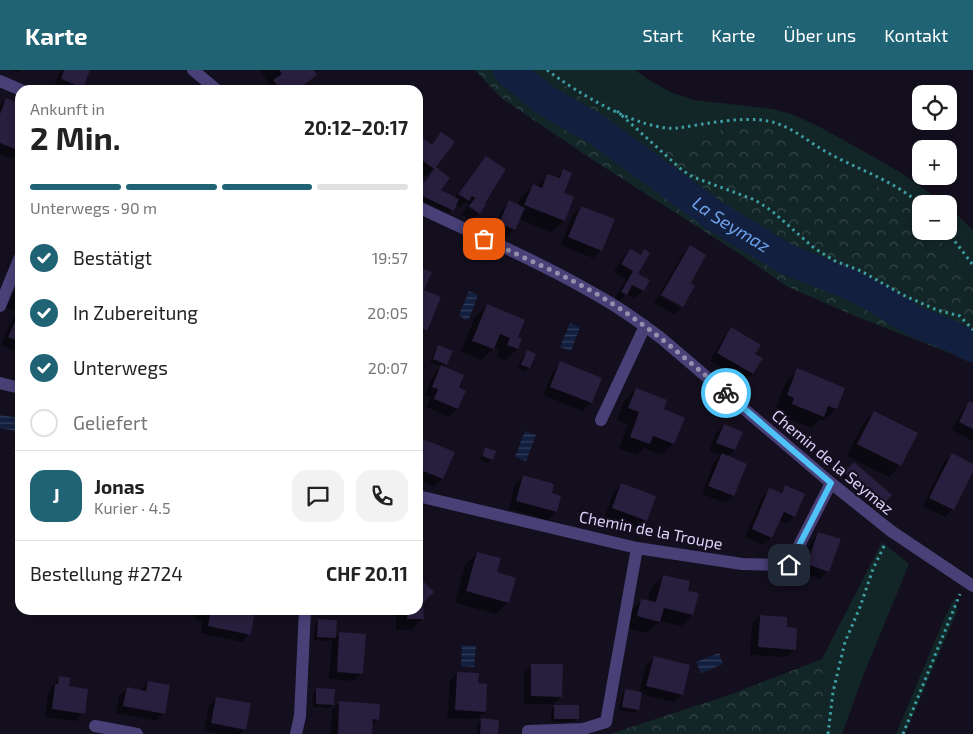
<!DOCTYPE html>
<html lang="de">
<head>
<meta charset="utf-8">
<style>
	:root { --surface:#fff; --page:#f2f2f2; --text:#222; --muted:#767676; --line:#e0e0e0; --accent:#206375 }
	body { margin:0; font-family:"Exo 2",sans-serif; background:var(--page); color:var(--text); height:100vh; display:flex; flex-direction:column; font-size:19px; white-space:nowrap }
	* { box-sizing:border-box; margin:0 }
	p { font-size:16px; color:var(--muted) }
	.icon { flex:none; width:28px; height:28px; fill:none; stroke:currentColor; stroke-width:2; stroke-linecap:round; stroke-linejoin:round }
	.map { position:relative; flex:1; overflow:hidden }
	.drawer { position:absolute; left:15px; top:15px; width:408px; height:530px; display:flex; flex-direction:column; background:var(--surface); border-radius:15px; box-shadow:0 2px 8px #0003 }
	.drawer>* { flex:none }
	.buttons { position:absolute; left:912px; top:15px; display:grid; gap:10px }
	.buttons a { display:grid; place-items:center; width:45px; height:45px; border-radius:10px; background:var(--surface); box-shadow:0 2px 8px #0003; font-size:25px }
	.pin { position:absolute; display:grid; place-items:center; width:42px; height:42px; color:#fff; margin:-21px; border-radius:10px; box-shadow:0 2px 8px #0006 }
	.courier { position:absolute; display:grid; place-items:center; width:50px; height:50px; margin:-25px; border:4px solid #4fc3f7; border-radius:50%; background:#fff; color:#222; box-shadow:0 1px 6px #0007 }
	.summary em { font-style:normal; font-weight:700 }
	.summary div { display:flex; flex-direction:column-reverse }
	.summary { display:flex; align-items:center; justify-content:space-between; height:85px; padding:0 15px }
	h1 { font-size:32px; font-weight:700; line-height:38px }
	.bar { display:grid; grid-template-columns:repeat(4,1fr); gap:8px 5px; align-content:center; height:60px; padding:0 15px }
	.bar i { height:6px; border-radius:4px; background:var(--line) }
	.bar .current { background:var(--accent) }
	.bar p { grid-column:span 4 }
	.line { display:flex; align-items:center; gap:12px; padding:0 15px; border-top:1px solid var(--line) }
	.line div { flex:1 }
	.round { display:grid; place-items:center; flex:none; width:52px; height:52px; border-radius:15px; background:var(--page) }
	ol { padding:0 15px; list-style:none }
	li { display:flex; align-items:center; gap:15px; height:55px }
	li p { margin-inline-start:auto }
	li .icon { padding:5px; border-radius:50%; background:var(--accent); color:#fff; stroke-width:4 }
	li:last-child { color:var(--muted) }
	li i { width:28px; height:28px; border:2px solid var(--line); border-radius:50% }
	header { display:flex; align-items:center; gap:30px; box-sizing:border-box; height:70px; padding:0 25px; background:var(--accent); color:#fff }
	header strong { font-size:24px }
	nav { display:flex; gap:28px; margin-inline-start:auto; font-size:18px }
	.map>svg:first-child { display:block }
</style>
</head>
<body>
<header>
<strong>Karte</strong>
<nav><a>Start</a><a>Karte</a><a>Über uns</a><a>Kontakt</a></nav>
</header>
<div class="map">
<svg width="973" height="664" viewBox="0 0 973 664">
	<defs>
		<pattern id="forest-crowns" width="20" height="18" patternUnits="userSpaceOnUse" patternTransform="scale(1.25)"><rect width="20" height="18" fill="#132627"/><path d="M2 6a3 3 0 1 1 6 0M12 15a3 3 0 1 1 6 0" fill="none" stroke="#354547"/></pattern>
		<pattern id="water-rules" width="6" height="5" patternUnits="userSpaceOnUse" patternTransform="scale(1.25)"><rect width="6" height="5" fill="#131f3e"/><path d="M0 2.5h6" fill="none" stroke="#353f5b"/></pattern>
	</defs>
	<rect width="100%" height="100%" fill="#140f1e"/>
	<g fill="#132627">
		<path d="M543 0H635L649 10 673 23 694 30 773 39 791 44 818 56 872 86 903 104 945 134H921V149L913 140 874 114 803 82 782 61 727 56 694 76 654 78Z"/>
		<path d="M949 137 973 160V214L933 161H949Z"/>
		<path d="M882 472 909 494 863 606 842 664H820L824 638 822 589Z"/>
		<path d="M955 527 957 542 950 558 905 664H896L945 547Z"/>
	</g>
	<g fill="url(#forest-crowns)">
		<path d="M475 0H543L654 78 694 76 727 56 750 52 782 61 803 82 874 114 913 140 921 149V161H933L973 214V292L860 248 788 217 746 188 590 88 500 27Z"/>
		<path d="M822 589 824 638 820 664H610L732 624Z"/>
	</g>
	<g fill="url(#water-rules)">
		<path d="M469 221 478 225 469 249 465 250 459 245Z"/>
		<path d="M570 253 580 257 571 281 560 277Z"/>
		<path d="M0 345 20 348V362L0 358Z"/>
		<path d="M525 361 536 365 526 391 515 387Z"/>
		<path d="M462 575 476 576 474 597 461 596Z"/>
		<path d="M719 583 723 594 701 603 696 592Z"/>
	</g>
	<g fill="#0007">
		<path d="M12 0H22L19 3Z"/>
		<path d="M61 0H88L82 17 78 20H62L54 17Z"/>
		<path d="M261 0H312L316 5 299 20H265L270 15 260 1Z"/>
		<path d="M123 15 135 20H118Z"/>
		<path d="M6 30 20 35 16 47 20 49V82L13 89 0 84V36Z"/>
		<path d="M442 64 453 72 434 98 448 108 439 120 454 128 478 96 486 88 505 100 483 134 485 135 479 143 472 150 462 145 467 137 478 143V140L464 132 461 138 455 134 449 143 418 129V115L422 111 425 113 435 99 434 98 426 106 418 100V71L421 68 431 75Z"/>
		<path d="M564 101 562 124 573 128 564 151 552 162 518 149 514 159 506 167 492 161 502 140 509 132 518 136 521 127 533 116 536 117 548 105 556 108Z"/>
		<path d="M581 137 601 180 593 188 561 175 573 145Z"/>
		<path d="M690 177 689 213 694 216 681 237V235L660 223 682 185Z"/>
		<path d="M630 180 640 186 644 181 637 204 648 211 643 221 635 228 626 224 618 232 614 230 626 209 614 202 622 188Z"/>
		<path d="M418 198 430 203 423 221 426 260 418 268Z"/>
		<path d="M20 216V283L1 275 16 242 7 238 13 223Z"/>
		<path d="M659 225 681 238 674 244 654 233Z"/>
		<path d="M487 236 516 268 517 279 506 290 497 287 499 280 494 278 481 290 461 282 475 247Z"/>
		<path d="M732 259 754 284 761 288 752 304 744 311 710 291 724 267Z"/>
		<path d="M438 277 446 294 443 297 457 318 465 321 457 339 449 347 427 337 431 327 425 325 434 304 441 297 430 292 435 280Z"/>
		<path d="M527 282 529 298 525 301 518 298 524 285Z"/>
		<path d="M561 293 600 309 591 333 583 341 543 325 553 301Z"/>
		<path d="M798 300 844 318 836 339 824 350 820 349 811 358 781 346 784 340 776 337 786 312Z"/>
		<path d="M636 319 663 340 673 373 662 385 644 378 637 385 619 379 628 354 617 350 624 331Z"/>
		<path d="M970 333 973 335V371L952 360 962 341Z"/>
		<path d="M874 342 900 395 889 407 847 386 863 354Z"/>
		<path d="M724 355 734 380 727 387 733 426 726 433 702 424 714 392 721 385 709 381 716 363Z"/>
		<path d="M418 368 453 383 442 409 434 417 418 409Z"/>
		<path d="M486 379 492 389 488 393 480 390 482 382Z"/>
		<path d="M952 385 973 395V399L953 439 945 447 923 436 944 392Z"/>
		<path d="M850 397 881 435 878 438 842 407Z"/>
		<path d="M523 407 550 424 560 427 556 442 548 450 509 439 515 414Z"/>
		<path d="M622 414 646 450 638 458 605 446 614 422Z"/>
		<path d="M785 417 794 446 786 454 779 450 771 468 763 475 745 467 762 427 770 419 779 423Z"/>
		<path d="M819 463 828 501 820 509 800 502 811 471Z"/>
		<path d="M477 483 508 532 496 544 455 533 465 495Z"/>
		<path d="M663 506 687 521 692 545 681 556 659 551 647 563 626 558 630 542 641 530 648 532 651 518Z"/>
		<path d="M418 507 432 522 422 532 423 548 411 560H396V545L391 540H418Z"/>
		<path d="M20 539V540H35L32 542 20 540Z"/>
		<path d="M46 540H64L61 543Z"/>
		<path d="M198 540H254L249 564 242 572 201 563 203 552 196 550Z"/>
		<path d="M760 546 795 579 787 587 750 585 752 554Z"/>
		<path d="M319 550 336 551 335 568 340 564 362 603 354 611 329 609 332 571 314 570 315 554Z"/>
		<path d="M654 588 682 624 674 632 641 624 638 639 635 643 619 640 622 624 625 620 639 623 646 595Z"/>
		<path d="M532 595 561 627 553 634H524V603Z"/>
		<path d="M457 603 477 615 485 642 477 649 447 648 450 611Z"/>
		<path d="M60 608 68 618 83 643 76 651 45 647 48 623 51 620 52 616Z"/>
		<path d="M148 612 164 643 156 651 116 643 119 626 127 619 140 621Z"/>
		<path d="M317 620 333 635 329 638 313 637V623Z"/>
		<path d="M217 628 245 659 240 664H222L204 661 209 636Z"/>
		<path d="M340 633 378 649 371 656V664H331L332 640Z"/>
		<path d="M554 637 578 648 574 652H551V640Z"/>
		<path d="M482 649 497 664H477L478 653Z"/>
	</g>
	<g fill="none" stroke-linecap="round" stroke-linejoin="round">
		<path stroke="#131f3e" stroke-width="31" id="s1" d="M508 0 545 30 597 60 715 146 786 189 847 213 875 227 918 253 950 265 973 277"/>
	</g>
	<g fill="#281e3d">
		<path d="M64 0H90L83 18 61 9Z"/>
		<path d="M279 0H314L317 5 297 20H281L273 10 282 4Z"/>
		<path d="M6 28 20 34V40L18 47 20 48V81L0 73V44Z"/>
		<path d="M441 62 455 72 436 97 450 108 441 120 459 129 454 141 418 124V118L421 110 425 112 434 99 418 87V70L420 66 432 75Z"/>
		<path d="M486 86 506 99 485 133 486 134 480 144 469 136 475 128 472 126 469 131 458 124Z"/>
		<path d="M563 99 572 103 564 123 574 127 565 151 524 135 533 114 542 118 547 104 560 108Z"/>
		<path d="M509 130 525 138 515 160 499 153Z"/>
		<path d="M581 136 615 149 602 181 568 167Z"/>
		<path d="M690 175 706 185 691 213 695 216 683 237 661 225Z"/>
		<path d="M630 179 641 185 644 179 650 183 638 204 650 210 644 221 632 215 627 225 621 222 633 201 621 194Z"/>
		<path d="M418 197 432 202 424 220 441 227 427 261 418 257Z"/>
		<path d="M487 234 525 250 518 267 522 269 518 279 507 275 510 268 500 264 494 279 472 271Z"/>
		<path d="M20 240V272L8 267Z"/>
		<path d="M731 257 761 275 755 284 763 288 753 304 717 283Z"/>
		<path d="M438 275 453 281 447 295 433 289Z"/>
		<path d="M527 280 536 284 530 298 521 295Z"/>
		<path d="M560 291 602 308 592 333 550 317Z"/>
		<path d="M441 295 464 305 459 317 466 321 458 339 434 329 438 319 432 317Z"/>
		<path d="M797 298 845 318 837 339 828 336 824 347 792 334 794 328 787 325Z"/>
		<path d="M636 318 667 330 664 339 685 348 674 374 653 366 650 374 630 367 639 342 628 338Z"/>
		<path d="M969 331 973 333V359L959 352Z"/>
		<path d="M874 341 918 363 901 396 857 374Z"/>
		<path d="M724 354 743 362 735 380 716 373Z"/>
		<path d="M418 367 455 382 443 409 418 399Z"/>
		<path d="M485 377 496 381 493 390 482 386Z"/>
		<path d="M722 383 747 394 734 426 708 416Z"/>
		<path d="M952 383 973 394V402L954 440 929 428Z"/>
		<path d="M854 392 892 425 882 436 844 403Z"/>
		<path d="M523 405 554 414 552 423 561 426 557 442 516 431Z"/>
		<path d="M621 413 656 426 647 451 612 438Z"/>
		<path d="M785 415 805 424 795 447 784 442 772 468 752 459 769 418 782 423Z"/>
		<path d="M818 462 841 469 829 502 807 494Z"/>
		<path d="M477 482 501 488 497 502 516 508 509 533 466 521Z"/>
		<path d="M663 505 690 511 688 521 699 523 693 545 664 538 660 552 637 546 641 529 656 532Z"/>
		<path d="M418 506 434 522 423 533 424 549H407V540H418Z"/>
		<path d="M204 540H255L251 565 208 556 210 544 203 543Z"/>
		<path d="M760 545 787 547V557L797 558 796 580 758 577Z"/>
		<path d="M318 549 337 550 336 568 317 567Z"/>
		<path d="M339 562 366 564 363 604 337 602Z"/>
		<path d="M654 586 690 595 683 625 646 616Z"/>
		<path d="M531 594H563L562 627 531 626Z"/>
		<path d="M457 602 479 603 478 613 487 614 486 642 455 640Z"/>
		<path d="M59 606 71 608 69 616 88 619 85 644 52 639 55 614H58Z"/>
		<path d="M148 611 170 615 165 644 123 636 127 617 146 621Z"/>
		<path d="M316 618 335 619 334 635 316 634Z"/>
		<path d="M625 619 642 622 639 640 622 637Z"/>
		<path d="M216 627 251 633 246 660 211 653Z"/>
		<path d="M339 631 380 634 379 650 373 649 372 664H338Z"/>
		<rect x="554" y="635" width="25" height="14"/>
		<path d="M481 648 499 650 498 664H480Z"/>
	</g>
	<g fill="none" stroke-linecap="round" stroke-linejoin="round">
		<g stroke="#3d9da3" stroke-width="3" stroke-dasharray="2.5 4" stroke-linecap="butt">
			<path d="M547 0C576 22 641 62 678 58 705 54 741 46 768 51 793 56 810 74 832 85 862 101 896 112 921 135"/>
			<path d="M617 41 682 100 693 107 755 130 772 141 814 178 835 191 861 201 903 225 937 240 960 246 973 260"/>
			<path d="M947 161 973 195"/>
			<path d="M828 664 833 622 845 572 860 537 873 499 885 474"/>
			<path d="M903 664 960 524"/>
		</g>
		<g stroke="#494077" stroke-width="12">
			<path d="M193 0 217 20"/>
			<path d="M0 11 21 20"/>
			<path d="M418 137C481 167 547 195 607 231 626 242 643 255 661 268L831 413 891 461 973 516"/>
			<path d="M0 236 20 187"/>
			<path d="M0 313 20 318"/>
			<path d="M601 350 645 256"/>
			<path d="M418 426 637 478 742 494 789 495 831 413"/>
			<path d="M95 656 137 664"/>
			<path d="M296 664 300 646 305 540"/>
			<path d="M528 664V661L583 659 606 652 637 478"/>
		</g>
	</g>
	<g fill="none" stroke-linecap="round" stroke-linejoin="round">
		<path stroke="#958eac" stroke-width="5" stroke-dasharray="0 9" d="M484 169C526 189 570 207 610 232 652 259 689 291 726 323"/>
		<path stroke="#4fc3f7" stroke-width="6" d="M726 323 831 413 789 495"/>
	</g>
	<g text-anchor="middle" stroke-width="4.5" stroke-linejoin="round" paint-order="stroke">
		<g font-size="16" fill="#dbd2f9" stroke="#140f1e">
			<text transform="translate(833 392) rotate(40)" y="6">Chemin de la Seymaz</text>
			<text transform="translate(651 460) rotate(11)" y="6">Chemin de la Troupe</text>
		</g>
		<g font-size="18" font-style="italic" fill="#6da3ec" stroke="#140f1e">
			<text dy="6" stroke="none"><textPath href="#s1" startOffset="272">La Seymaz</textPath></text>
		</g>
	</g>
</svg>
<div class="buttons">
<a><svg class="icon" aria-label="locate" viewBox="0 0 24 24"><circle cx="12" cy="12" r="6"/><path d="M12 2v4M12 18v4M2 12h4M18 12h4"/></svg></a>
<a>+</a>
<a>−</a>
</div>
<div class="pin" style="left:484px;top:169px;background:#ea580c"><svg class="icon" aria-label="bag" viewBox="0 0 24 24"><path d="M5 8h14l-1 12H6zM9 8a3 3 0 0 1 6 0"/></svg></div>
<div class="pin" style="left:789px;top:495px;background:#1f2937"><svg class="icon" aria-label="home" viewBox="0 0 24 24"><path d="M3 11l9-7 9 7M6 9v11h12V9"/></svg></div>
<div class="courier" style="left:726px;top:323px"><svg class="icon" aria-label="bike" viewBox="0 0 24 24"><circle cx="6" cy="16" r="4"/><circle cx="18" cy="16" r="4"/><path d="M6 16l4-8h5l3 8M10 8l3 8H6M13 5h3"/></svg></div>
<section class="drawer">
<div class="summary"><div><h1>2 Min.</h1><p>Ankunft in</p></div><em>20:12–20:17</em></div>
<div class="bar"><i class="current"></i><i class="current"></i><i class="current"></i><i></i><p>Unterwegs · 90 m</p></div>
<ol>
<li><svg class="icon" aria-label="check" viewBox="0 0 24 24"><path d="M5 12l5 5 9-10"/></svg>Bestätigt<p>19:57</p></li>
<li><svg class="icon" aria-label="check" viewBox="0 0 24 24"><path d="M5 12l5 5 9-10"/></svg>In Zubereitung<p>20:05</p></li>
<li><svg class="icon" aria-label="check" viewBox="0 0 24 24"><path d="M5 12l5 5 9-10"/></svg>Unterwegs<p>20:07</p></li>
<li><i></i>Geliefert</li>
</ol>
<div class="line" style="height:90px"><b class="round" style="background:var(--accent);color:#fff">J</b><div><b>Jonas</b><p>Kurier · 4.5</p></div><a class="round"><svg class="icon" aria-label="chat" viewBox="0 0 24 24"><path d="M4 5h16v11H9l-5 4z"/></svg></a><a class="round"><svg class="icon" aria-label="phone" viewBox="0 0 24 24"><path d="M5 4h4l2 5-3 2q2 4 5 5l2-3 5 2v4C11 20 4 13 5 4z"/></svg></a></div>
<div class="line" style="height:65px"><div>Bestellung #2724</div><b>CHF 20.11</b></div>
</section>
</div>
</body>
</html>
